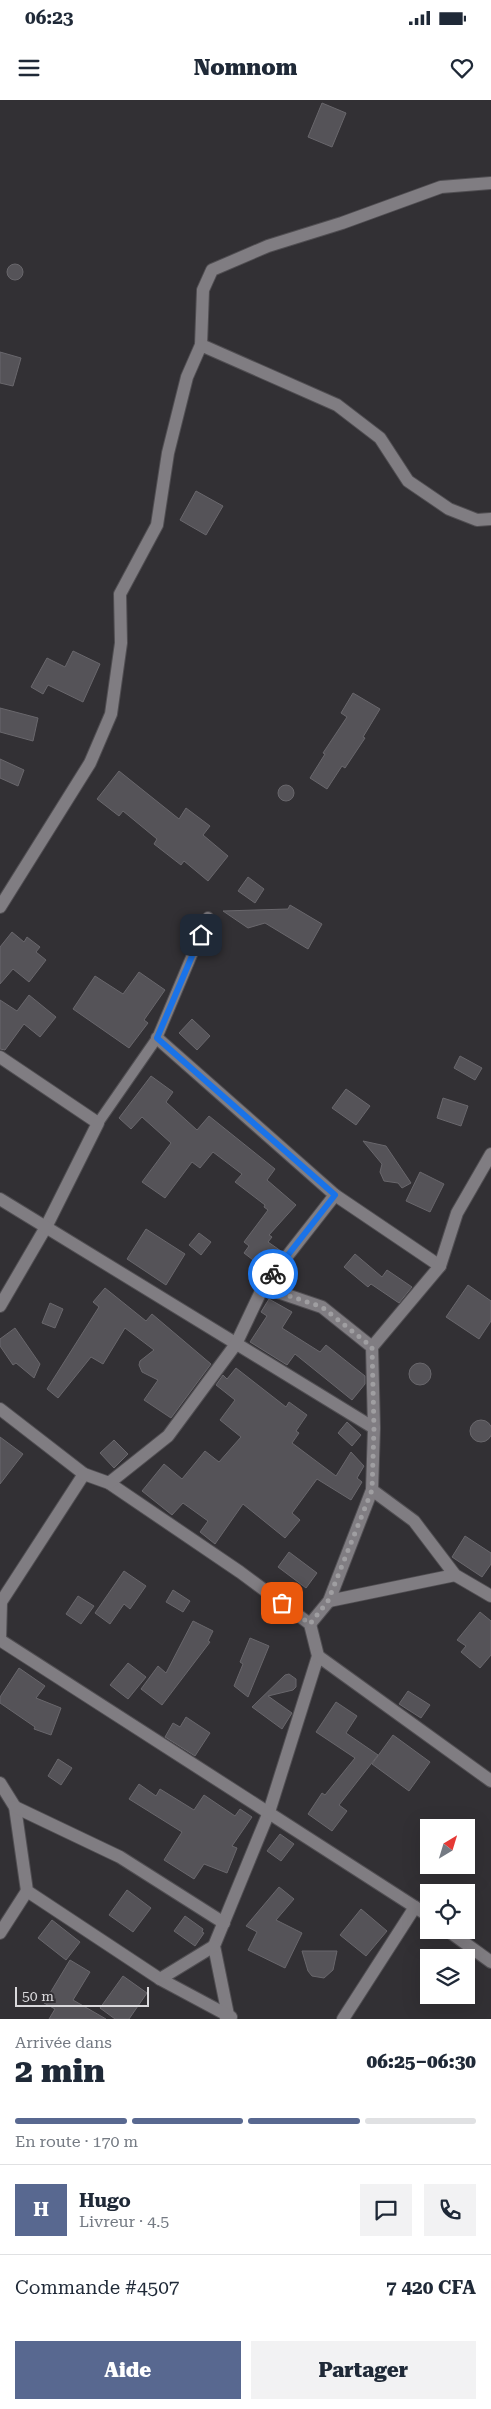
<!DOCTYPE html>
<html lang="fr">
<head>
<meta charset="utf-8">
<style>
	:root { --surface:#fff; --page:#f2f2f3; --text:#1f2937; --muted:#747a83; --line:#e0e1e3; --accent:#586890 }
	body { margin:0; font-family:"Roboto Serif",serif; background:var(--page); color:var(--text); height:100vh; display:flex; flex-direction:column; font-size:19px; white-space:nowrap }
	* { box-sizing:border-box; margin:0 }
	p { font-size:16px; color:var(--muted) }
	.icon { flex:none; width:28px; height:28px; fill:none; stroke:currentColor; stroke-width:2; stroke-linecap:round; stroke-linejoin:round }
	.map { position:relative; height:1919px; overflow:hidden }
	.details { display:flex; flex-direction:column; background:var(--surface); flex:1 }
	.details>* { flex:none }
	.needle { width:32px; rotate:38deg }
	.fabs { position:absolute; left:420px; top:1719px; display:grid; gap:10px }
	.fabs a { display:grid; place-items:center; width:55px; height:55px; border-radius:0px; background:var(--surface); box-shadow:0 5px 20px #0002; font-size:25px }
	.scale { position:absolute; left:15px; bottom:12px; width:134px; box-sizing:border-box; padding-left:5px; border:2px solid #dad9dc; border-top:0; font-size:14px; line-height:18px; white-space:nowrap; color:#dad9dc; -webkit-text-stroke:4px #323034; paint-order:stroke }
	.pin { position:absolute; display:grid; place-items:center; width:42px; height:42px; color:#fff; margin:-21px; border-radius:10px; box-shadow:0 2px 8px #0006 }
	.courier { position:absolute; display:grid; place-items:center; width:50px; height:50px; margin:-25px; border:4px solid #1a73e8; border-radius:50%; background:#fff; color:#222; box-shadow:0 1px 6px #0007 }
	.headline em { font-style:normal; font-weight:800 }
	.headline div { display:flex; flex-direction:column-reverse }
	.headline { display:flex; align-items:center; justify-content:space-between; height:85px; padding:0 15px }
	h1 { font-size:32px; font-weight:800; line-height:38px }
	.bar { display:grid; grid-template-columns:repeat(4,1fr); gap:8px 5px; align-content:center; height:60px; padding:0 15px }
	.bar i { height:6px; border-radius:4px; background:var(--line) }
	.bar .on { background:var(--accent) }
	.bar p { grid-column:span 4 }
	.line { display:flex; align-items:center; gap:12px; padding:0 15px; border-top:1px solid var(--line) }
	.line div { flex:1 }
	.round { display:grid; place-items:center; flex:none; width:52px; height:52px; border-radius:0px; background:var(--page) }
	.primary-button { display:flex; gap:10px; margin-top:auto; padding:10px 15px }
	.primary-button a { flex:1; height:58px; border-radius:0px; background:var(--accent); color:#fff; font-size:20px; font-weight:800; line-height:58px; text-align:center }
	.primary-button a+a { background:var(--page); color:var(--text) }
	.status { display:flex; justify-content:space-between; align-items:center; height:35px; padding:0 25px; background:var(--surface); direction:ltr }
	.status svg { height:14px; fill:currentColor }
	header { display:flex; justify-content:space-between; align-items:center; height:65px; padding:0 15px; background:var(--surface); font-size:22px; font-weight:800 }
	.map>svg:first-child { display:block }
</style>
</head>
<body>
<div class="status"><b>06:23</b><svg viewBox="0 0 49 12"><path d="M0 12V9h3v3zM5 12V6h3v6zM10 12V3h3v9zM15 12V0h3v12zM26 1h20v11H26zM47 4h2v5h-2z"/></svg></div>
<header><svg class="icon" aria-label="menu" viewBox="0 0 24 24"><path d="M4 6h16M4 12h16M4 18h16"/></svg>Nomnom<svg class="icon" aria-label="heart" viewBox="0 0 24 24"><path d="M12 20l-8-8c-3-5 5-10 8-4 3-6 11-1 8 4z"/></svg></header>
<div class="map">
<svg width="491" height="1919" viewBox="0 0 491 1919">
	<rect width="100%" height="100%" fill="#323034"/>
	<g fill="#555358" stroke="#69676c">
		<path d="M322 3 346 13 332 47 308 37Z"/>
		<circle cx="15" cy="172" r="8"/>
		<path d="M0 252 21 258 13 286 0 283Z"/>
		<path d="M196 391 223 406 206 435 180 420Z"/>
		<path d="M73 551 100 564 83 602 48 585 43 594 31 587 47 558 65 567Z"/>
		<path d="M353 593 380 609 363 637 365 638 345 668 342 666 327 689 310 678 325 654 323 653 347 617 341 613Z"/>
		<path d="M0 608 38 618 33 641 0 632Z"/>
		<path d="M0 659 24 670 18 686 0 678Z"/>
		<path d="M119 671 179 719 186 708 210 726 203 735 228 756 208 781 184 761 181 765 154 744 157 739 123 711 119 716 97 699Z"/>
		<circle cx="286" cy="693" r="8"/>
		<path d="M248 777 264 789 255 803 238 791Z"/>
		<path d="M290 805 322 824 308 849 265 823 248 828 223 811 288 809Z"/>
		<path d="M12 832 24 842 27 837 40 847 36 852 46 860 29 882 13 869 0 884V847Z"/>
		<path d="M139 872 165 890 144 920 148 923 129 948 73 909 95 876 123 894Z"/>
		<path d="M29 895 56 917 40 937 24 924 5 950 0 949V900L17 911Z"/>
		<path d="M192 919 210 936 197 950 179 933Z"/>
		<path d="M460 956 482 968 475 980 454 968Z"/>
		<path d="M151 976 173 992 166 1002 197 1030 209 1016 275 1069 267 1080 296 1105 269 1135 272 1137 268 1142 281 1151 266 1170 244 1153 249 1146 244 1142 268 1110 264 1107 265 1105 235 1082 242 1074 213 1052 200 1068 192 1062 165 1098 142 1082 171 1043 142 1017 131 1029 119 1018Z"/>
		<path d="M346 989 370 1006 356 1025 332 1008Z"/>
		<path d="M443 998 468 1006 461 1026 437 1018Z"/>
		<path d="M363 1041 386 1046 411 1083 402 1088 398 1083 384 1081 380 1072 382 1064Z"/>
		<path d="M420 1072 444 1084 430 1112 406 1101Z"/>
		<path d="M146 1129 185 1154 166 1185 127 1159Z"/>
		<path d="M199 1133 211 1142 201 1155 189 1145Z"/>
		<path d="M355 1154 382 1177 387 1170 412 1187 399 1203 371 1184 368 1187 344 1167Z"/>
		<path d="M468 1185 491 1201V1221L479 1239 446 1217Z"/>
		<path d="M105 1188 146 1221 152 1214 211 1264 171 1318 144 1300 158 1280 142 1272 139 1265 140 1261 154 1250 125 1228 103 1264 91 1257 58 1298 47 1289 99 1207 93 1202Z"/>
		<path d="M269 1199 292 1212 282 1228 320 1252 326 1245 365 1276V1284L352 1300 295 1254 287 1265 250 1242 267 1216 261 1212Z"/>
		<path d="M50 1203 63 1209 55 1228 42 1223Z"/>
		<path d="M15 1228 40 1264 34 1278 16 1263 13 1265 0 1246V1239Z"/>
		<circle cx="420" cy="1274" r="11"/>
		<path d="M236 1268 286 1307 289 1302 307 1315 296 1331 299 1333 292 1343 336 1376 351 1352 364 1366 357 1378 362 1382 351 1400 317 1379 292 1413 300 1420 285 1438 243 1404 215 1444 200 1432 208 1421 183 1403 172 1415 142 1391 164 1364 182 1379 205 1351 219 1362 241 1337 220 1320 235 1300 216 1285 223 1275 227 1279Z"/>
		<circle cx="481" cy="1331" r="11"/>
		<path d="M347 1322 361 1335 352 1346 338 1333Z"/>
		<path d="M0 1337 23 1354 0 1384Z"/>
		<path d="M114 1340 128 1354 114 1368 100 1353Z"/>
		<path d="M465 1436 491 1453V1464L482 1477 452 1457Z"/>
		<path d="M289 1452 317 1473 306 1488 278 1467Z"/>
		<path d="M124 1471 146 1486 130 1509 124 1504 110 1524 95 1513Z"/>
		<path d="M173 1490 190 1501 183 1512 166 1502Z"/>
		<path d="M78 1496 94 1506 81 1524 66 1514Z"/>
		<path d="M480 1512 491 1521V1555L480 1568 461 1552 466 1546 457 1540Z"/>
		<path d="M193 1521 213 1531 208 1541 210 1542 162 1605 141 1589 158 1566 166 1573Z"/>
		<path d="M250 1538 269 1546 248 1597 234 1586 243 1564 240 1562Z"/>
		<path d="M128 1563 146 1577 128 1599 110 1585Z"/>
		<path d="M19 1568 45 1586 36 1598 61 1608 51 1635 34 1629 35 1627 0 1603V1597Z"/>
		<path d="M289 1574 296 1579V1587L293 1590 268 1596 292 1613 282 1629 252 1607 285 1575Z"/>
		<path d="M408 1591 430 1605 421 1618 399 1604Z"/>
		<path d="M336 1602 357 1616 346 1633 378 1655 339 1705 347 1711 332 1731 308 1714 322 1693 325 1695 355 1658 316 1632Z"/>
		<path d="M186 1617 210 1633 195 1656 165 1637 173 1623 180 1627Z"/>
		<path d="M393 1635 430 1662 409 1691 372 1664Z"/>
		<path d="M58 1659 72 1668 61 1685 48 1676Z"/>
		<path d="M139 1684 156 1696 160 1689 194 1710 204 1695 235 1716 240 1709 252 1717 232 1746 237 1748 227 1773 204 1764 194 1779 164 1760 182 1732 129 1699Z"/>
		<path d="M280 1734 294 1744 281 1761 267 1751Z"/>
		<path d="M279 1787 294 1799 276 1820 302 1833 285 1868 248 1850 257 1832 246 1826Z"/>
		<path d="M127 1790 151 1808 133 1832 109 1815Z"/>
		<path d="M361 1809 387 1831 366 1856 340 1835Z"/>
		<path d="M185 1816 203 1829 202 1832 204 1833 195 1846 174 1831Z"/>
		<path d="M52 1820 80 1842 66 1860 38 1838Z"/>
		<path d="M302 1851H337L333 1870 324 1878 312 1876 308 1871Z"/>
		<path d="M70 1860 90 1872 73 1900 106 1919H49L55 1909 44 1903Z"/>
		<path d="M123 1876 147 1893 129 1919H115L100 1908Z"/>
	</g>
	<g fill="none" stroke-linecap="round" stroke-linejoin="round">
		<defs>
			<path id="service" d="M98 1023 157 938 208 817"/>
			<g id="minor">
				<path d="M201 245 203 190 212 170 268 146 342 123 441 87 491 83"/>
				<path d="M0 807 90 663 111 614 121 543 120 494 157 425 168 353 187 277 201 245 337 305 380 338 408 381 449 409 477 420 491 419"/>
				<path d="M157 938 335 1095 440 1166"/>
				<path d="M0 957 98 1023 46 1127 0 1206"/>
				<path d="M0 1099 374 1328"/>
				<path d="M263 1187 322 1207 372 1247 374 1328 372 1390 329 1501 310 1524"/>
				<path d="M372 1247 440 1166 457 1113 491 1054"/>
				<path d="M0 1309 84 1374 1 1502 0 1540"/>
				<path d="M84 1374 109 1383 240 1472 310 1524 318 1556 269 1712 214 1846 228 1915 226 1919"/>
				<path d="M109 1383 168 1336 236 1244 263 1187 335 1095"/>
				<path d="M372 1390 414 1421 455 1475 491 1496"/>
				<path d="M329 1501 455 1475"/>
				<path d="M0 1540 429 1816"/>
				<path d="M318 1556 491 1681"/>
				<path d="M0 1683 15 1707 27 1791 160 1879 231 1917"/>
				<path d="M15 1707 120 1757 224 1823"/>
				<path d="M447 1830 491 1862"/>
				<path d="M0 1833 27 1791"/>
				<path d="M160 1879 214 1846"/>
				<path d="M343 1919 415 1807"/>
			</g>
		</defs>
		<use href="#service" stroke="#504e52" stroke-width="12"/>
		<use href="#minor" stroke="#504e52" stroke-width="14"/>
		<use href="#service" stroke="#807d82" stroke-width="10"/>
		<use href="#minor" stroke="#807d82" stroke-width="12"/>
	</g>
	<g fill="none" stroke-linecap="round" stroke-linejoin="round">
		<path stroke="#9f9ea1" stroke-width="5" stroke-dasharray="0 9" d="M273 1174 263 1187 322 1207 372 1247 374 1328 372 1390 328 1501 310 1524 282 1503"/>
		<path stroke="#1a73e8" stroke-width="6" d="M201 835 157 938 335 1095 273 1174"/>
	</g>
</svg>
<div class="fabs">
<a><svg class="needle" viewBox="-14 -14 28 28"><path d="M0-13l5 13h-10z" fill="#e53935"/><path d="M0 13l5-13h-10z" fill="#747a83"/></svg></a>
<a><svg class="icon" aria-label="locate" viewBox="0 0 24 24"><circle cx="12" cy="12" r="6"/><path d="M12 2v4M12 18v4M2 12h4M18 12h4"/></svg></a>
<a><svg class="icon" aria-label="layers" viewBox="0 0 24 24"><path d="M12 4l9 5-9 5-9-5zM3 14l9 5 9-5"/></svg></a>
</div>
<div class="scale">50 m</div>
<div class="pin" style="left:282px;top:1503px;background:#ea580c"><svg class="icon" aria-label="bag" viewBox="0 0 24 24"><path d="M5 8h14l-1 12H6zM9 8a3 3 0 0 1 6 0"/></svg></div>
<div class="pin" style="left:201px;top:835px;background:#1f2937"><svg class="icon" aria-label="home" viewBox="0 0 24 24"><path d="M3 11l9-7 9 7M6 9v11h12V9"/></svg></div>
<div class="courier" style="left:273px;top:1174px"><svg class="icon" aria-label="bike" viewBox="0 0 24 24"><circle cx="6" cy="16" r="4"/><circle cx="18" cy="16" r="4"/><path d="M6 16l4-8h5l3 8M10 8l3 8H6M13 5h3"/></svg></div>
</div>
<section class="details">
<div class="headline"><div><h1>2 min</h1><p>Arrivée dans</p></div><em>06:25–06:30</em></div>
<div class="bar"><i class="on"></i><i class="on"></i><i class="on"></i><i></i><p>En route · 170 m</p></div>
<div class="line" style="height:90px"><b class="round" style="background:var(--accent);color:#fff">H</b><div><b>Hugo</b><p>Livreur · 4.5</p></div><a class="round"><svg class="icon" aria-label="chat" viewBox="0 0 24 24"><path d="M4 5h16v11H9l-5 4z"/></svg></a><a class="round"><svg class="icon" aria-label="phone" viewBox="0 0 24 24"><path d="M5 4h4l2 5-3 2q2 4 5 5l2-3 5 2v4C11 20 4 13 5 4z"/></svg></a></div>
<div class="line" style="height:65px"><div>Commande #4507</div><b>7 420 CFA</b></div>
<div class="primary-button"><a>Aide</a><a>Partager</a></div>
</section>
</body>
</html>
